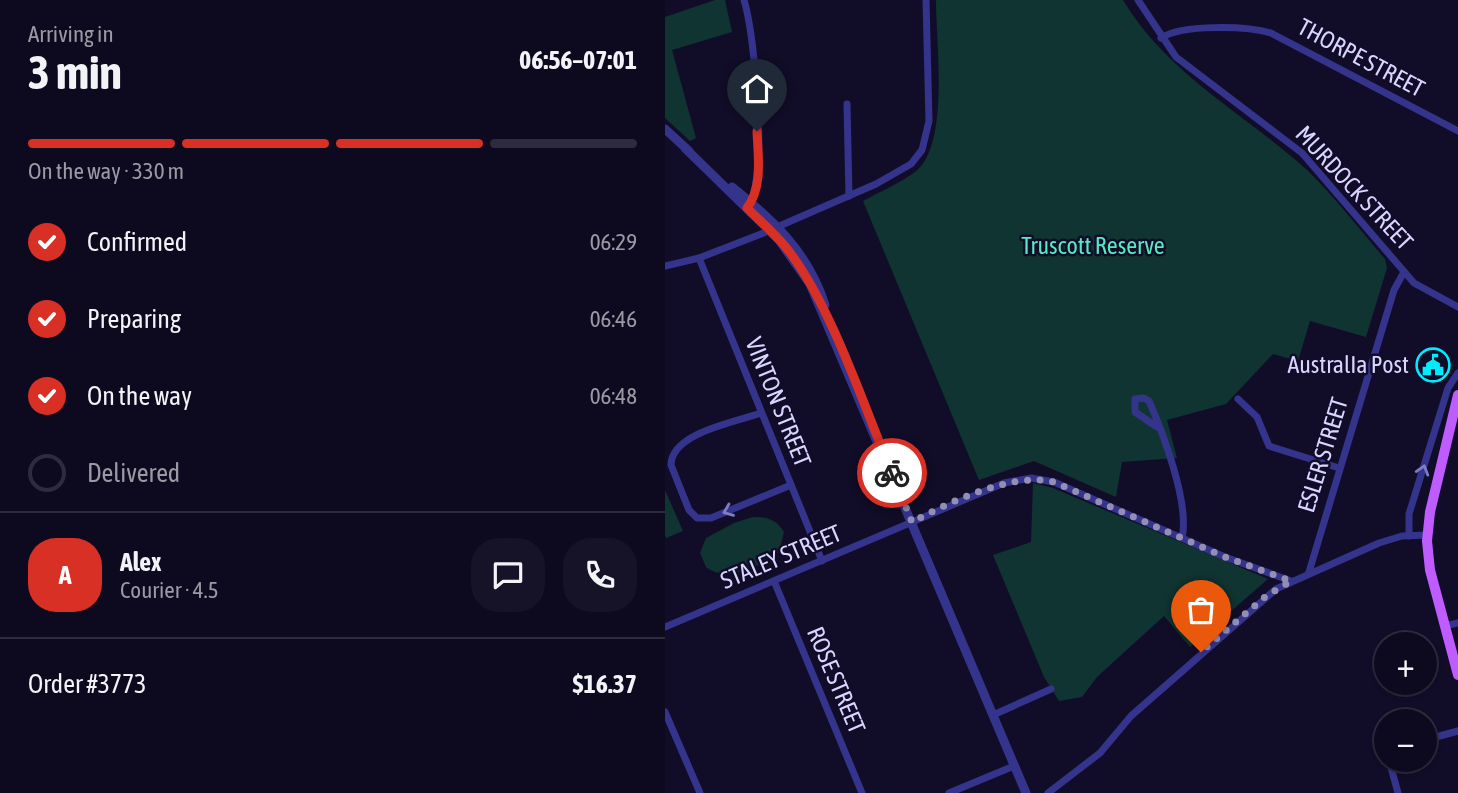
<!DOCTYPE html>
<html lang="en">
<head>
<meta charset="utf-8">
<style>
	:root { --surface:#0d0a1f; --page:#161328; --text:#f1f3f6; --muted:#9a9aa4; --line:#2d2b3d; --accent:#d93025 }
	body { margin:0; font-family:"Asap Condensed",sans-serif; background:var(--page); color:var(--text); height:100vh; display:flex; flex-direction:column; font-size:26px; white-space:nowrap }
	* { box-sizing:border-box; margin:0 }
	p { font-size:23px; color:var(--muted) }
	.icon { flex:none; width:38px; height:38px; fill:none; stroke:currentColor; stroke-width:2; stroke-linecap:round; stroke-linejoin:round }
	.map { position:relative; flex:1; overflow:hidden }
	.sheet { display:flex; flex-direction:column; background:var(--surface); width:665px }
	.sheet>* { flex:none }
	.controls { position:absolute; left:709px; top:632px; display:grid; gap:14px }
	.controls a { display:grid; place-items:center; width:63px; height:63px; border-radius:50%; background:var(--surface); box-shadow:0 2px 5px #0004,0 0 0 2px var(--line); font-size:35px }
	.pin { position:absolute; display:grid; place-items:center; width:60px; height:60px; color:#fff; margin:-72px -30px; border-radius:50% 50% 50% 0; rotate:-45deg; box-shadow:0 0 7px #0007 }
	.pin .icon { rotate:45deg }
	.courier { position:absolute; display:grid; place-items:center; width:70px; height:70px; margin:-35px; border:5px solid #d93025; border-radius:50%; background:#fff; color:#222; box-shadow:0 2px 9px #0007 }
	.headline em { font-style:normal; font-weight:700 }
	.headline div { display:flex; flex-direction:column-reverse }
	.headline { display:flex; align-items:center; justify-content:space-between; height:119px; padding:0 28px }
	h1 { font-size:46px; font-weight:700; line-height:52px }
	.bar { display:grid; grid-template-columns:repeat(4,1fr); gap:10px 7px; align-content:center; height:84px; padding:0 28px }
	.bar i { height:9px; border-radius:5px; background:var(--line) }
	.bar .on { background:var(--accent) }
	.bar p { grid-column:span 4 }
	.line { display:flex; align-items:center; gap:18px; padding:0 28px; border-top:2px solid var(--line) }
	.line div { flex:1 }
	.round { display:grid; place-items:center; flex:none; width:74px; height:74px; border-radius:28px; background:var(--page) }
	ol { padding:0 28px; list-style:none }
	li { display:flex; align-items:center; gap:21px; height:77px }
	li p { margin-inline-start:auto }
	li .icon { padding:7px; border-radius:50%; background:var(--accent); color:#fff; stroke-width:4 }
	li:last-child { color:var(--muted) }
	li i { width:38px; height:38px; border:4px solid var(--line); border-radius:50% }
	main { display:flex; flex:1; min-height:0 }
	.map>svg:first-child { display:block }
</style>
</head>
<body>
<main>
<section class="sheet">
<div class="headline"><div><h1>3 min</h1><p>Arriving in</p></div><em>06:56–07:01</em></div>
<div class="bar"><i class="on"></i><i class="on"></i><i class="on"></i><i></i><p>On the way · 330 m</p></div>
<ol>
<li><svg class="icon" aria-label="check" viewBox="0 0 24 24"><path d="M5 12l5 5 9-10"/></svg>Confirmed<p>06:29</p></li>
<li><svg class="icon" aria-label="check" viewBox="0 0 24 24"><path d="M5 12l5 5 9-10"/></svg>Preparing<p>06:46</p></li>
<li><svg class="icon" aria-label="check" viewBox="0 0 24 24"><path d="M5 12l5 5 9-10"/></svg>On the way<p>06:48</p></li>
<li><i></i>Delivered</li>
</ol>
<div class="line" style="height:126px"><b class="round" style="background:var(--accent);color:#fff">A</b><div><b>Alex</b><p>Courier · 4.5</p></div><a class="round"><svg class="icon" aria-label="chat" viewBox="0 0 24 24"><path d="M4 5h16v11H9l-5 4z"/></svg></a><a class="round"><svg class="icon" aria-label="phone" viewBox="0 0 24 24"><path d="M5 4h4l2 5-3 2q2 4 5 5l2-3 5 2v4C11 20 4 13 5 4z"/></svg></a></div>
<div class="line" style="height:91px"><div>Order #3773</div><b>$16.37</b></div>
</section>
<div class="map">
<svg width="793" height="793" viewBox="0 0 793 793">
	<rect width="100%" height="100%" fill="#110d29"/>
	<g fill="#103431">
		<path d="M50 0H60L67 32 7 50 31 138 25 141 0 118V17Z"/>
		<path d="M271 0H458C503 75 579 113 642 170 670 197 695 230 720 259L722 268 701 337 645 321 633 361 608 354 561 404 502 420 512 458 457 462 451 497 369 461 314 480 198 201C214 192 234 184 250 172 285 146 271 41 271 0Z"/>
		<path d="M368 483 388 488 603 579 525 647 499 616 432 677 417 697 394 701 379 677 328 555 366 542Z"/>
		<path d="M0 490 18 531 1 538 0 535Z"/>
		<path d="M88 517C103 517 111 519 119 532L114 552C95 566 63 584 41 567L35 553 41 538 69 523Z"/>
	</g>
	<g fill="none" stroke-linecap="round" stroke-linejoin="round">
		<g stroke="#35348c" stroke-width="7">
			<path d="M79 0C90 35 103 176 84 205"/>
			<path d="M473 0 511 57 637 153 749 283 793 307"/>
			<path d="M496 38C517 24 582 26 606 33L793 131"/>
			<path d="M182 104 184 196"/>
			<path d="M34 258 157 561"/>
			<path d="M0 266 34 258 96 234 211 184 246 164 257 150 264 121 261 0"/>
			<path d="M573 399 592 417 604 446 674 468"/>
			<path d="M96 413C70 422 6 433 6 465L24 510 32 518H46L126 485"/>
			<path d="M492 427 470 412V399L479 398 484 401C498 433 525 504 517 538"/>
			<path d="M744 536V514L783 388 793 373"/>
			<path d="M644 572 729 290 739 272"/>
			<path d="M109 581 197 793"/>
			<path d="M780 626 793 623"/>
			<path d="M0 627 339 483 366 478 389 482 560 557 626 581"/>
			<path d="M0 712 35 793"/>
			<path d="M328 715 386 689"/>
			<path d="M760 740 793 731"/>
			<path d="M724 760 733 793"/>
			<path d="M284 793 349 766"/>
			<path d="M383 793 435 753 466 716 611 589 714 543 737 536 762 535"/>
		</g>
		<g stroke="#35348c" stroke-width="9">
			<path d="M0 129 24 151"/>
			<path d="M20 148 114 240 145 284 361 793"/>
			<path d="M67 187C109 221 143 252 160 305"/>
		</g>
		<path stroke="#be5cff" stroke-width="10" d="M793 395 765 512 762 541 765 570 793 675"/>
	</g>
	<defs><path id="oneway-chevron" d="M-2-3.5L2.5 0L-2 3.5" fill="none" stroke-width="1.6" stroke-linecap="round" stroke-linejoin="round" transform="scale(1.75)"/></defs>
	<g stroke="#7f7cc0">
		<use href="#oneway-chevron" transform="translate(758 470) rotate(-73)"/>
		<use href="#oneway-chevron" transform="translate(63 511) rotate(158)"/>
	</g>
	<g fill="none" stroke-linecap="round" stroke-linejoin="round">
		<path stroke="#938fb4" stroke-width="7" stroke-dasharray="0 12.6" d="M227 473 247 522C285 502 346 472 389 482L560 557 626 581 601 596 536 652"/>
		<path stroke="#d93025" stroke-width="9" d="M92 131C93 156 98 187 82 208 97 223 114 237 126 254 168 311 199 407 227 473"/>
	</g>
	<defs>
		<symbol id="civic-ring" viewBox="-11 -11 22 22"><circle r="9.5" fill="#110d29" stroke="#01ebff" stroke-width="1.5"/><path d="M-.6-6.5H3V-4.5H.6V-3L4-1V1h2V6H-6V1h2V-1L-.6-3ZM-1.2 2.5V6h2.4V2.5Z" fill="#01ebff"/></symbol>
	</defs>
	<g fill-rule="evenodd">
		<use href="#civic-ring" x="749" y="346" width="38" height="38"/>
	</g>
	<g text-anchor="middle" stroke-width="5" stroke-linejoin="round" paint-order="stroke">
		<g font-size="24" fill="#d9d5ff" stroke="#110d29">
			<text transform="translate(696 58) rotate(28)" y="8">THORPE STREET</text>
			<text transform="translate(689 188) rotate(47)" y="8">MURDOCK STREET</text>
			<text transform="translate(113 402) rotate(68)" y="8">VINTON STREET</text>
			<text transform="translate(658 455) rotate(-73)" y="8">ESLER STREET</text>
			<text transform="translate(116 557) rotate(-23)" y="8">STALEY STREET</text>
			<text transform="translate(171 680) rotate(67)" y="8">ROSE STREET</text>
		</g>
		<g font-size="24" fill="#55ebc2" stroke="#110d29">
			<text x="428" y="254">Truscott Reserve</text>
		</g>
		<g font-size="24" fill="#d9d5ff" stroke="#110d29" text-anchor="end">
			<text x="744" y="373">AustralIa Post</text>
		</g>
	</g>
</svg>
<div class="controls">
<a>+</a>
<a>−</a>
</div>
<div class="pin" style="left:536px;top:652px;background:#ea580c"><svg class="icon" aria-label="bag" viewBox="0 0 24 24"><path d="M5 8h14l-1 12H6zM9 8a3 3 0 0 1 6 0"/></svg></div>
<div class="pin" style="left:92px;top:131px;background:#1f2937"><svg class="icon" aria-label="home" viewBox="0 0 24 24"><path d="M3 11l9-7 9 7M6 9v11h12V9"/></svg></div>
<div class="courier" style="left:227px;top:473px"><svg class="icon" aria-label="bike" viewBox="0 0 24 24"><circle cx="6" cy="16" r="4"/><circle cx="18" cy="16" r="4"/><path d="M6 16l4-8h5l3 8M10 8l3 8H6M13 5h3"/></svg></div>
</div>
</main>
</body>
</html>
